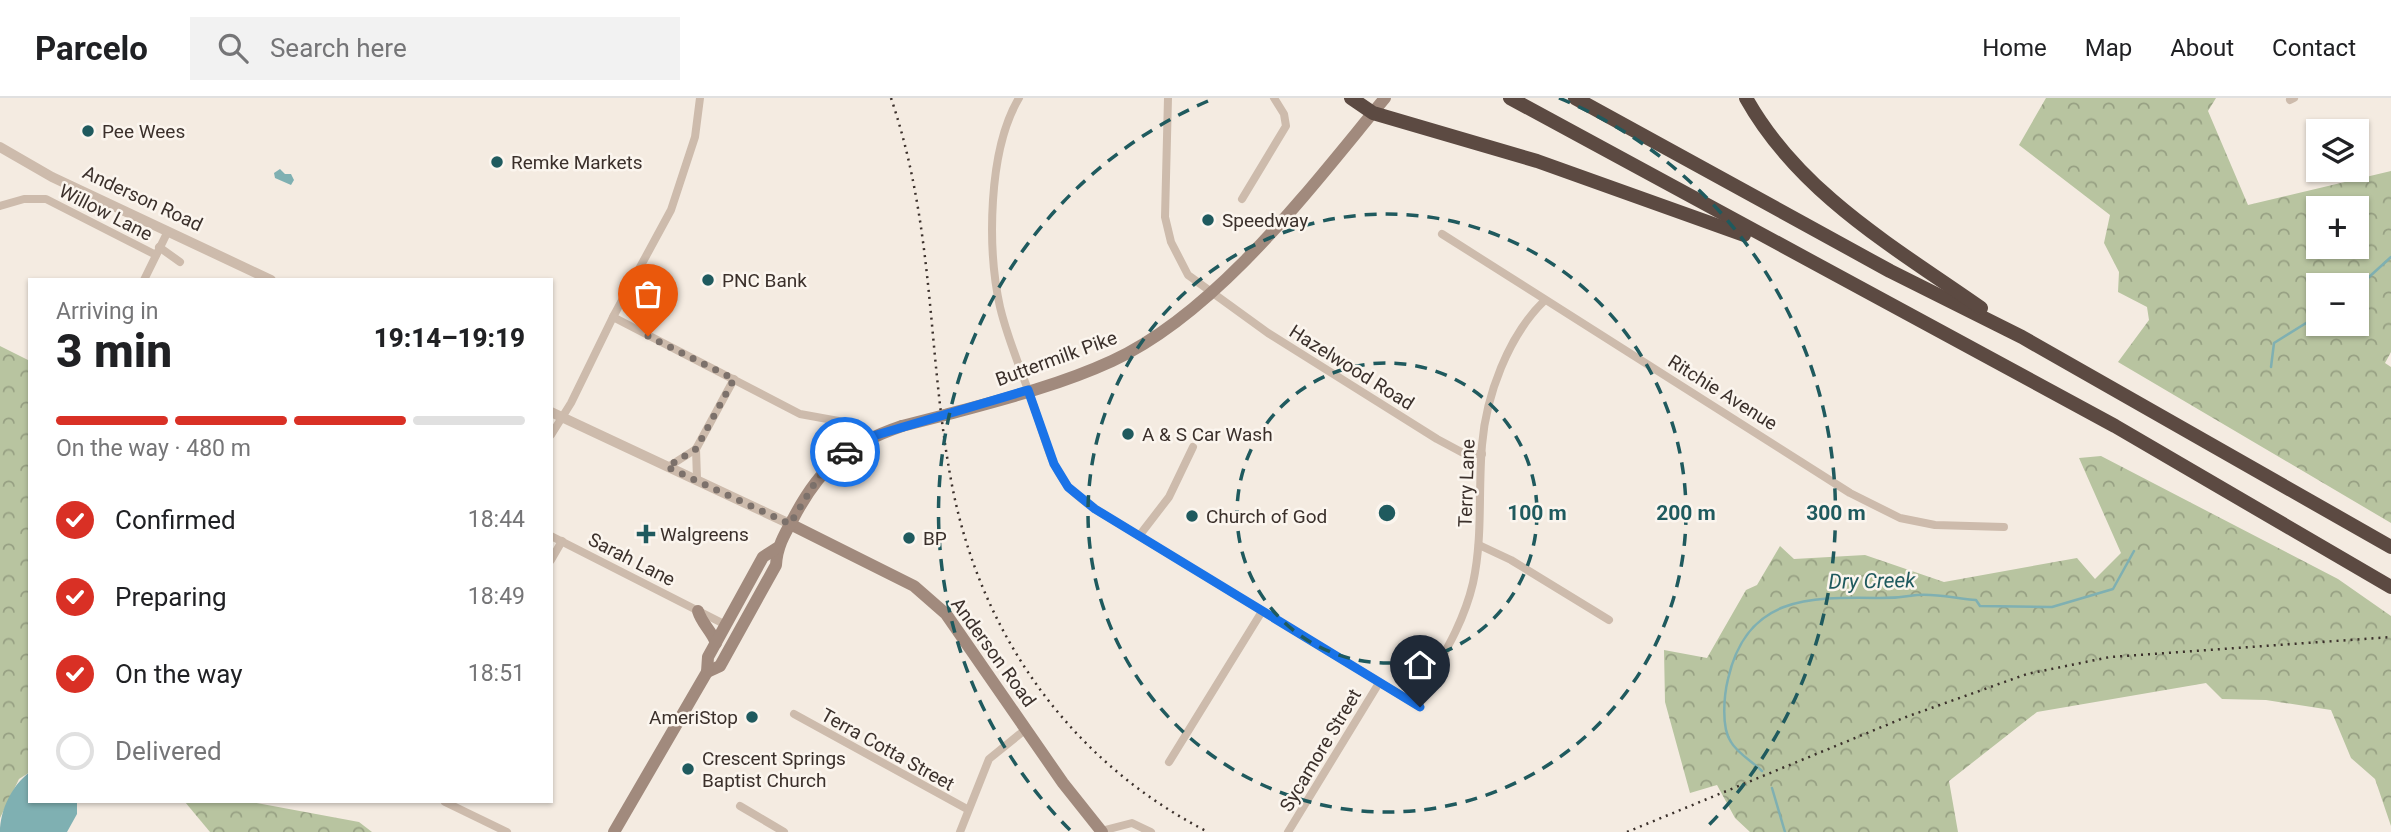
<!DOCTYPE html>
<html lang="en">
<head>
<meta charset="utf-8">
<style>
	:root { --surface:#fff; --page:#f2f2f2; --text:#202124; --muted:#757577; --line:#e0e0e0; --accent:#d93025 }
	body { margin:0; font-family:Roboto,sans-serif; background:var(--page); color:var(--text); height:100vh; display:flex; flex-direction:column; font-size:26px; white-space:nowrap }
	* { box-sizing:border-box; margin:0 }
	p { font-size:23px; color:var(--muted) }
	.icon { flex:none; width:38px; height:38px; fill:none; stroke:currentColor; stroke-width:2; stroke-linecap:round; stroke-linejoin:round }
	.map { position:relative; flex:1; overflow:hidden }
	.sheet { position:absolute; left:28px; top:180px; width:525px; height:525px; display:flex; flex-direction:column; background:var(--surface); border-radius:0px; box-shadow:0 2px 5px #0004 }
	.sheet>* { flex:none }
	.fabs { position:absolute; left:2306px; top:21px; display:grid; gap:14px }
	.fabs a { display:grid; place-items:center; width:63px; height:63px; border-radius:0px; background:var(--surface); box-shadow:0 2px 5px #0004; font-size:35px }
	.pin { position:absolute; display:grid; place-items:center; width:60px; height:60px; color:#fff; margin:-72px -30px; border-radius:50% 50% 50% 0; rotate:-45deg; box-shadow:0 0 7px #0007 }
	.pin .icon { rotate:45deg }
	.courier { position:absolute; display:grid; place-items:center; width:70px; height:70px; margin:-35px; border:5px solid #1a73e8; border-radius:50%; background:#fff; color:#222; box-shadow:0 2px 9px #0007 }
	.overview em { font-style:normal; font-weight:800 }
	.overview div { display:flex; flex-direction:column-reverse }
	.overview { display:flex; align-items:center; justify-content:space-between; height:119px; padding:0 28px }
	h1 { font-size:46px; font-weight:800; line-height:52px }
	.bar { display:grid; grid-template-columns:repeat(4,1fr); gap:10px 7px; align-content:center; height:84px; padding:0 28px }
	.bar i { height:9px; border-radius:5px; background:var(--line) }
	.bar .active { background:var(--accent) }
	.bar p { grid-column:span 4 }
	ol { padding:0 28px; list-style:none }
	li { display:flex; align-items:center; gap:21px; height:77px }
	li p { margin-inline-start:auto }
	li .icon { padding:7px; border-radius:50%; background:var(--accent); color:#fff; stroke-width:4 }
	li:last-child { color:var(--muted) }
	li i { width:38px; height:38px; border:4px solid var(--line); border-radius:50% }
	header { display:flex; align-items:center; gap:42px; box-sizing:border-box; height:98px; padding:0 35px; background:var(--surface); border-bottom:2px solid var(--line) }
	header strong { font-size:33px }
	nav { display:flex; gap:38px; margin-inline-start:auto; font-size:24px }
	.search { width:490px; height:63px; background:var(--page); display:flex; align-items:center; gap:18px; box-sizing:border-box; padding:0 24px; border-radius:0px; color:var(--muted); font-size:26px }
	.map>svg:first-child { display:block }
</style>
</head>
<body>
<header>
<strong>Parcelo</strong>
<div class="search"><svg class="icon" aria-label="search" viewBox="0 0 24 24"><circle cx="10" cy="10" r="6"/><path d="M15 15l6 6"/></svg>Search here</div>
<nav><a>Home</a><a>Map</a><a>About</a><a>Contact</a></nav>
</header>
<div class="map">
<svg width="2391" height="734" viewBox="0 0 2391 734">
	<defs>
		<pattern id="forest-crowns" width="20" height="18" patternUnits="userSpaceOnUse" patternTransform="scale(1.75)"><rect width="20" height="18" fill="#b8c4a0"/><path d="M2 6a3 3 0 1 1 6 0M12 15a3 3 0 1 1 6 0" fill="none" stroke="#97a083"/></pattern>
	</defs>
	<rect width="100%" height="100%" fill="#f4ebe1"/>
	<g fill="url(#forest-crowns)" fill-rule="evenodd">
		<path d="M2046 0H2216L2208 13 2248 107 2391 73V254L2385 265 2391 269V425L2118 264 2149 222 2147 209 2118 194 2119 174 2104 145 2110 117 2019 47ZM2319 110H2357V149H2319ZM2357 187V226H2319V187Z"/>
		<path d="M0 248 30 263V674L19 681 0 720Z"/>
		<path d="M2101 358 2338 481 2391 518V728L2375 681 2351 660 2331 612 2266 602 2222 601 2206 585 2037 614 1949 683 1958 734H1750L1735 720 1717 687 1690 695 1665 604 1664 552 1707 560 1746 492 1757 487 1780 448 1794 461 1865 457 1944 484 2077 460 2095 481 2121 455 2079 360Z"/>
		<path d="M185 704H251L359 724 372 734H210Z"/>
	</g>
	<g fill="#7fb0b2">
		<path d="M280 71 285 76H291L294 82 291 87 275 80 274 75Z"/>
		<path d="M30 674V704H77V716L67 734H0C0 712 12 687 30 674Z"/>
	</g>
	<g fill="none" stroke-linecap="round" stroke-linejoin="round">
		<g stroke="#7fb0b2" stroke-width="2.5">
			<path d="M2357 190 2391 159"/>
			<path d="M2271 269 2274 245 2319 217"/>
			<path d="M1762 673C1753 664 1737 655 1731 644 1721 630 1724 597 1728 581 1747 497 1810 499 1880 500 1893 500 1905 499 1917 497 1936 495 1958 501 1976 502L1980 508 2052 509 2113 491 2134 453"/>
			<path d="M1772 690 1785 734"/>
		</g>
		<g stroke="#cdbbac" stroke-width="8">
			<path d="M1019 0C988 52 987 150 1000 209 1008 243 1023 276 1034 309 1044 336 1049 365 1067 387 1074 397 1086 404 1095 411L1420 609 1419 600C1440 562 1463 528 1473 485 1483 439 1478 394 1482 347 1486 298 1508 238 1544 203"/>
			<path d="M1168 0 1165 119 1171 144 1188 177 1268 235 1437 341 1465 356H1482"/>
			<path d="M2290 2 2294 0"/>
			<path d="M1242 101 1286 28 1284 16 1274 0"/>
			<path d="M0 108 24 101H46L156 157"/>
			<path d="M1442 136 1850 395 1900 420 1935 427 2004 429"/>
			<path d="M159 149 180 164"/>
			<path d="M144 182 168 133"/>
			<path d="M613 219 800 316 855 326 873 338"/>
			<path d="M551 337 571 305 613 219 671 112 695 39 700 0"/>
			<path d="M696 351 697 381"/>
			<path d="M668 369 696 351 734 281"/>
			<path d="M551 438 726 527"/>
			<path d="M1139 438 1169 399 1193 349"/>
			<path d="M1479 447 1511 462 1609 522"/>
			<path d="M551 462 562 443"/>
			<path d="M794 616 967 711"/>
			<path d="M1169 664 1261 515"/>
			<path d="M445 704 507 734"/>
			<path d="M740 708 784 734"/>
			<path d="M1101 733 1132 725 1151 734"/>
			<path d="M960 734 989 661 1026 631"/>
			<path d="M1288 734 1379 585"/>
		</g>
		<g stroke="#cdbbac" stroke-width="10">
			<path d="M0 49 52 79 271 182"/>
			<path d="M551 314 790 426"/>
		</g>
		<g stroke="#a18a7d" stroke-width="12">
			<path d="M945 317C1001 302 1060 287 1112 263 1218 214 1311 89 1385 0"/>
			<path d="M790 426 914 488 946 516 1063 685 1102 734"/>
			<path d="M698 513C702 526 711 532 716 545"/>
			<path d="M707 574 720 568 776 467C777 449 784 437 793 421 820 369 846 347 902 328"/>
			<path d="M614 734 707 574 708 559 763 459 777 450"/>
		</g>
		<g stroke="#5c4a42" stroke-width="14">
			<path d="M1351 0 1373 15 1537 63 1744 137"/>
			<path d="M1510 0 2115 328 2391 489"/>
			<path d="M1575 0 1890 173 2022 239 2391 449"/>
			<path d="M1746 0C1799 95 1894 149 1981 210"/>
		</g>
		<g stroke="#3b302b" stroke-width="2.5" stroke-dasharray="2 5" stroke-linecap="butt">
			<path d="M891 0C935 130 927 252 951 382 979 534 1069 663 1208 734"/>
			<path d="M1627 734 1906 619 2027 576 2110 559 2391 539"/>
		</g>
		<path stroke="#a18a7d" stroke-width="12" d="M902 328 945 317"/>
	</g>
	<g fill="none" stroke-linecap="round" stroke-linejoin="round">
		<path stroke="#7c716b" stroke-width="7" stroke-dasharray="0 12.6" d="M648 238 734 281 696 351 667 369 790 426 819 378 845 354"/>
		<path stroke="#1a73e8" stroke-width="9" d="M845 354 873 338 1028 292 1054 366 1068 389 1095 411 1420 609"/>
	</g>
	<g fill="none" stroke="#1f5a5e" stroke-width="3.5" stroke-dasharray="12 9">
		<circle cx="1387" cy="415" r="150"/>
		<circle cx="1387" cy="415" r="299"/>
		<path d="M1070 732A449 449 0 0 1 1215 0M1559 0A449 449 0 0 1 1704 732"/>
	</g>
	<g fill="#1f5a5e" stroke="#fbf5ee" stroke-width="2.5">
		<circle cx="88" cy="33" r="7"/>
		<circle cx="497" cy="64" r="7"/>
		<circle cx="1208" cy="122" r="7"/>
		<circle cx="708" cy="182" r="7"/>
		<circle cx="1128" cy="336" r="7"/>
		<circle cx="1192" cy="418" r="7"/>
		<path d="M642.5 425.5h7v7h7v7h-7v7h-7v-7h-7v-7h7z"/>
		<circle cx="909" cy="440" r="7"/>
		<circle cx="752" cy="619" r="7"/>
		<circle cx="688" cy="671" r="7"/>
	</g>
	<g text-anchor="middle" stroke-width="5" stroke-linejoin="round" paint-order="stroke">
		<g font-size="19" fill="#3b302b" stroke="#fbf5ee" text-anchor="start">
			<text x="102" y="40">Pee Wees</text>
			<text x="511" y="71">Remke Markets</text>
			<text x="1222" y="129">Speedway</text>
			<text x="722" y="189">PNC Bank</text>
			<text x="1142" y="343">A &amp; S Car Wash</text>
			<text x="1206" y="425">Church of God</text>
			<text x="660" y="443">Walgreens</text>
			<text x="923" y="447">BP</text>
			<text x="738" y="626" text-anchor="end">AmeriStop</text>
			<text x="702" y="667">Crescent Springs<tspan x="702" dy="22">Baptist Church</tspan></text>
		</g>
		<g font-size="19" fill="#3b302b" stroke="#fbf5ee">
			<text transform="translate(143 100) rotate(25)" y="7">Anderson Road</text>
			<text transform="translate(106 114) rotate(27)" y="7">Willow Lane</text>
			<text transform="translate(1056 260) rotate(-20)" y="7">Buttermilk Pike</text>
			<text transform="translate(1352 269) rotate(32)" y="7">Hazelwood Road</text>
			<text transform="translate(1723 294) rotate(32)" y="7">Ritchie Avenue</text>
			<text transform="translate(1466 385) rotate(-88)" y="7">Terry Lane</text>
			<text transform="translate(632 461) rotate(27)" y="7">Sarah Lane</text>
			<text transform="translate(994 554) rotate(54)" y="7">Anderson Road</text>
			<text transform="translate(888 651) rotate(29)" y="7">Terra Cotta Street</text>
			<text transform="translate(1320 652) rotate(-59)" y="7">Sycamore Street</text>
		</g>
		<g font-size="21" font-style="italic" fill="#1f5a5e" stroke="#fbf5ee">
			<text transform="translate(1872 483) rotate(-1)" y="7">Dry Creek</text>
		</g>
	</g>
	<circle cx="1387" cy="415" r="10" fill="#1f5a5e" stroke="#fbf5ee" stroke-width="3.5"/>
	<g font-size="21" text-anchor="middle" font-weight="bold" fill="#1f5a5e" stroke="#fbf5ee" stroke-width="5" stroke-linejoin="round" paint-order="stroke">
		<text x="1537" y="422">100 m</text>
		<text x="1686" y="422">200 m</text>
		<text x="1836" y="422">300 m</text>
	</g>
</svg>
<div class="fabs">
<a><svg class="icon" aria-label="layers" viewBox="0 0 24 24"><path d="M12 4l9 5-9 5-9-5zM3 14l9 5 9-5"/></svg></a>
<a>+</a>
<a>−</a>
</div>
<div class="pin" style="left:648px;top:238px;background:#ea580c"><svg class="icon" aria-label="bag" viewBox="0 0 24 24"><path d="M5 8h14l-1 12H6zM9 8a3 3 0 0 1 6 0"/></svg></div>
<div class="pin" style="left:1420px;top:609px;background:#1f2937"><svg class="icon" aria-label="home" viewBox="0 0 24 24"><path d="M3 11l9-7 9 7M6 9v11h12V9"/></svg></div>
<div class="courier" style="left:845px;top:354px"><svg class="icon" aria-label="car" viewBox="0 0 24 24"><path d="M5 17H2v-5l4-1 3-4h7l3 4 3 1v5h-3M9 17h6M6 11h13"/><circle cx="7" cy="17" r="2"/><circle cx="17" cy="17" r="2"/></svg></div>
<section class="sheet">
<div class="overview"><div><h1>3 min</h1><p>Arriving in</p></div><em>19:14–19:19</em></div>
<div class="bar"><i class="active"></i><i class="active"></i><i class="active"></i><i></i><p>On the way · 480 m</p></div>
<ol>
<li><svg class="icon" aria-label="check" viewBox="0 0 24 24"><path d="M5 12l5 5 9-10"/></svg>Confirmed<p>18:44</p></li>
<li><svg class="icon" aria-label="check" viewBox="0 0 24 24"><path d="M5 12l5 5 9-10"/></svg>Preparing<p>18:49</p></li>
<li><svg class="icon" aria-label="check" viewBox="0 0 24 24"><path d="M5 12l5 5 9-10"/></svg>On the way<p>18:51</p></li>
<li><i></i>Delivered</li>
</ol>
</section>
</div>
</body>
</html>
